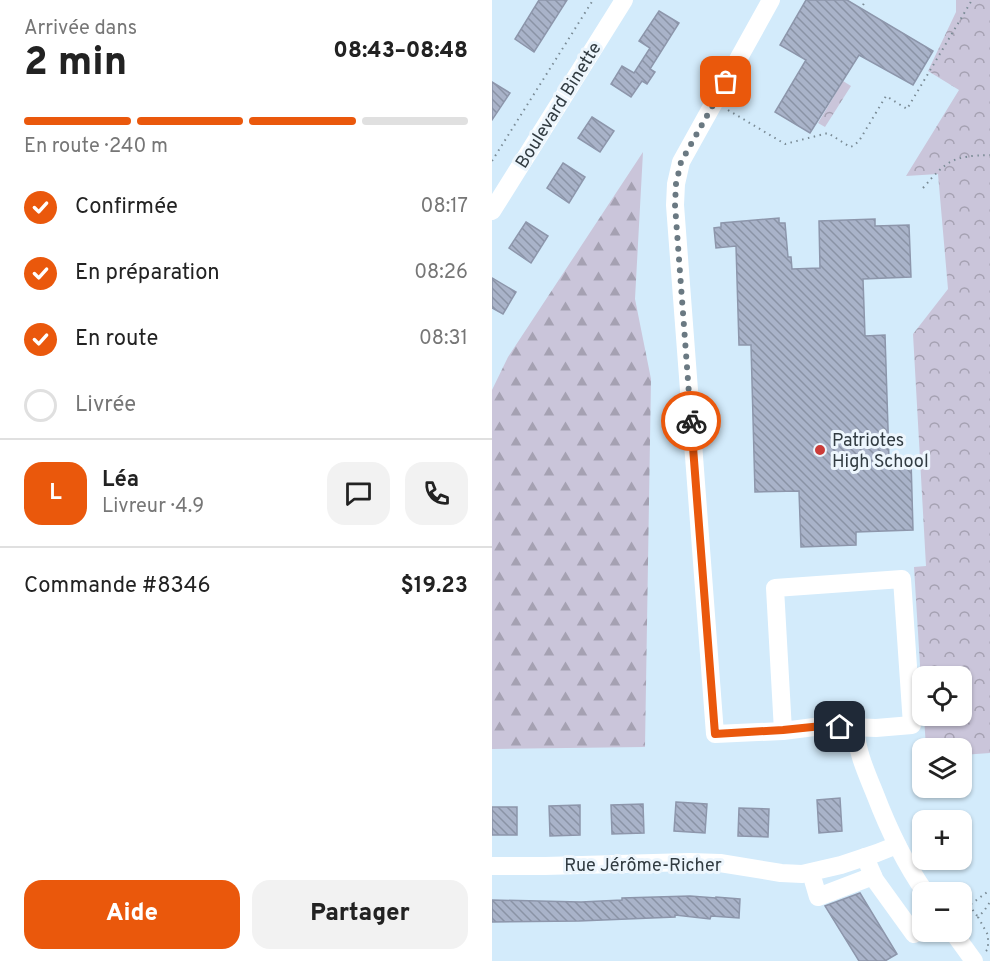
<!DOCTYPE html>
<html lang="fr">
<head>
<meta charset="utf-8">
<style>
	:root { --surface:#fff; --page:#f2f2f2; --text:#222; --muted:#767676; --line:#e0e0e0; --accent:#ea580c }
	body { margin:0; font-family:Overpass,sans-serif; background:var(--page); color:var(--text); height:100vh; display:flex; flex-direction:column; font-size:22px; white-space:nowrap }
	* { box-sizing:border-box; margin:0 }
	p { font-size:20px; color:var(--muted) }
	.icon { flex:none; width:33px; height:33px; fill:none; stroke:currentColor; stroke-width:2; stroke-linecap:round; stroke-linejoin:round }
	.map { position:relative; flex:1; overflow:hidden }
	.sheet { display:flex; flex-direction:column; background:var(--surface); width:492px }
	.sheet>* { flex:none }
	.buttons { position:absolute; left:420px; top:666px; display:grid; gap:12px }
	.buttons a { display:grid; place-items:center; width:60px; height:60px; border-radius:12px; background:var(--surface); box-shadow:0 2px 4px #0004; font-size:30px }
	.pin { position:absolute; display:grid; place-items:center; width:51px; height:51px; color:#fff; margin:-26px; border-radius:12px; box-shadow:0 3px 9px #0006 }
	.courier { position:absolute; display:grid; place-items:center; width:60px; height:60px; margin:-30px; border:4px solid #ea580c; border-radius:50%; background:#fff; color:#222; box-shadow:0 2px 8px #0007 }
	.overview em { font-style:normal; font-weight:800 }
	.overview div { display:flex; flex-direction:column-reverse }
	.overview { display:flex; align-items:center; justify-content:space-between; height:102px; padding:0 24px }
	h1 { font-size:39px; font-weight:800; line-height:45px }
	.bar { display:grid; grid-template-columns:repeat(4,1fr); gap:9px 6px; align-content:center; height:72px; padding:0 24px }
	.bar i { height:8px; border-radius:4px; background:var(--line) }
	.bar .active { background:var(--accent) }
	.bar p { grid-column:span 4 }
	.line { display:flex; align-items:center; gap:15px; padding:0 24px; border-top:2px solid var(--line) }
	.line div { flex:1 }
	.round { display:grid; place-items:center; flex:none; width:63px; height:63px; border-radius:18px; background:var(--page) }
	ol { padding:0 24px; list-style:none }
	li { display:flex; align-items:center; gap:18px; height:66px }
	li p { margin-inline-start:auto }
	li .icon { padding:6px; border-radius:50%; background:var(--accent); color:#fff; stroke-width:4 }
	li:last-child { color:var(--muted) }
	li i { width:33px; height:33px; border:3px solid var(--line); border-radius:50% }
	.button { display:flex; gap:12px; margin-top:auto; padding:12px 24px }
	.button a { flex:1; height:69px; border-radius:18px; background:var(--accent); color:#fff; font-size:24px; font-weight:800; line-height:69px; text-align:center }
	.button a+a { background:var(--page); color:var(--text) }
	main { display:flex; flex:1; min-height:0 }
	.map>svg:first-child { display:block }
</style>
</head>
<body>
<main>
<section class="sheet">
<div class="overview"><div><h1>2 min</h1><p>Arrivée dans</p></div><em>08:43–08:48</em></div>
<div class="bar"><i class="active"></i><i class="active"></i><i class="active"></i><i></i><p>En route · 240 m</p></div>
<ol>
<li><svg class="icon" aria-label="check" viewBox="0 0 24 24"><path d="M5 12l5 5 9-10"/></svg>Confirmée<p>08:17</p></li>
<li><svg class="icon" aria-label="check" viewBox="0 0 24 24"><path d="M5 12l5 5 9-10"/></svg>En préparation<p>08:26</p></li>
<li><svg class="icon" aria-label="check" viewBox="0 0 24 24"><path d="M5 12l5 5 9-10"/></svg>En route<p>08:31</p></li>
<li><i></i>Livrée</li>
</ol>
<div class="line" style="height:108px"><b class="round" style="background:var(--accent);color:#fff">L</b><div><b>Léa</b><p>Livreur · 4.9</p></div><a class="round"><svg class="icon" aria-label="chat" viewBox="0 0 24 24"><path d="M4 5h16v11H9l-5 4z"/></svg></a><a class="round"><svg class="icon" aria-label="phone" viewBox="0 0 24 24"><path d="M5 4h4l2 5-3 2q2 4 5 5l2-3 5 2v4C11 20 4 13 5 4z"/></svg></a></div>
<div class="line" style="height:78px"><div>Commande #8346</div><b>$19.23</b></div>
<div class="button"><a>Aide</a><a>Partager</a></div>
</section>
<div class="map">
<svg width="498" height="961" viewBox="0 0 498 961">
	<defs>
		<pattern id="forest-firs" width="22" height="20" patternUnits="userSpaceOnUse" patternTransform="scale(1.5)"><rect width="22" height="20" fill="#cac5da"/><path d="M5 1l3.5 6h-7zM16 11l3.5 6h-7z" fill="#a5a1b2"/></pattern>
		<pattern id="park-crowns" width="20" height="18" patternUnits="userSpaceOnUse" patternTransform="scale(1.5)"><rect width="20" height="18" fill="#cac5da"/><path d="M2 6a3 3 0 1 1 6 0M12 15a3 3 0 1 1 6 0" fill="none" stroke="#a5a1b2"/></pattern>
		<pattern id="building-back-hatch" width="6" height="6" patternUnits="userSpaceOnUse" patternTransform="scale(1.5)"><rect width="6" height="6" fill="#a9b3c9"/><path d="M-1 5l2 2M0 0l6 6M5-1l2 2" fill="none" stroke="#8a93a5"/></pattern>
	</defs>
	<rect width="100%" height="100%" fill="#d3ebfb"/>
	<path fill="url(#forest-firs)" d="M151 152 143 299 159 379 153 747 0 749V390L16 357Z"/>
	<g fill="url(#park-crowns)">
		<path d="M464 0H498V753L470 755V748H434L432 716H470V676H430V698L422 567 434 566 421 334 456 289 446 174 414 176 467 90 436 71 464 12Z"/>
		<path d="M351 81 359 86 333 127 326 123Z"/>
	</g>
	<g fill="url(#building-back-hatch)" stroke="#8d96ab" stroke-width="1.5">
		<path d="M47 0H75L42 52 23 39Z"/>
		<path d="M314 0H355L441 51 421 85 367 55 318 133 283 112 314 60 288 45Z"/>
		<path d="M167 11 187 23 158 69 163 72 155 84 150 81 139 97 119 84 130 66 142 73 158 48 147 41Z"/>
		<path d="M0 82 18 93 0 120Z"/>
		<path d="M100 117 122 131 108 152 86 138Z"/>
		<path d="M71 163 93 177 77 203 55 188Z"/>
		<path d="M287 218V223H293L296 257H299L300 269 328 268 327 221 383 219V226L417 225 419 277 371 279 373 336 393 335 397 459H419L421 530 364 532V545L309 547 307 491 263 492 259 345H247L244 246 224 248 222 228 229 227V223Z"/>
		<path d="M34 222 56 236 39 263 17 248Z"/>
		<path d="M0 278 24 292 11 314 0 308Z"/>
		<path d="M348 798 350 831 327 833 325 800Z"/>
		<path d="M184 802 215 804 213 833 182 831Z"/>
		<path d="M151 804 152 833 120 834 119 805Z"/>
		<path d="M88 805V835L58 836 57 806Z"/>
		<rect x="0" y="807" width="25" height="28"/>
		<path d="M247 808 277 809 276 837 246 836Z"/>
		<path d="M368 893 405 954 393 961H367L333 906Z"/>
		<path d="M198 896 224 898V897L248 899 247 918 219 916 218 919 183 915V917L87 921 0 922V900L89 902 130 900V898Z"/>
	</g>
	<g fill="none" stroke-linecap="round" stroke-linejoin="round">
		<g stroke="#7a8b95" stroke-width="2" stroke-dasharray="1.5 4.5" stroke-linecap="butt">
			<path d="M371 5 374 0"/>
			<path d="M236 110 293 144 336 133 358 147 361 146 367 141 394 96 415 109 480 0"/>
			<path d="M0 161 101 0"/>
			<path d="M431 188C455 160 461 156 498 155"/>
			<path d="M477 905 486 917"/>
			<path d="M470 908 471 910 498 890"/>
			<path d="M494 951 496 949V935L486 917 492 911 498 902"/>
		</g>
		<g stroke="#fff" stroke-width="18">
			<path d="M279 0 189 162 184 184 183 205 223 734 291 731 330 726 384 728 420 725 410 579 283 588 291 731"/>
			<path d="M0 211 132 0"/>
			<path d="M363 728C365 752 374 772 383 794 396 828 412 862 433 892"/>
			<path d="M373 857 383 880 422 934 430 928"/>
			<path d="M0 866H53L198 862 228 863 289 873 310 874 349 865 385 853 405 845"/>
			<path d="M319 873 326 897 381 876"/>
			<path d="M461 932 482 961"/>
		</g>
	</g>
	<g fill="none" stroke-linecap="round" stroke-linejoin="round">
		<path stroke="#6a7982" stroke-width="6" stroke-dasharray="0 10.8" d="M199 421 183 205 184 184 189 162 234 82"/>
		<path stroke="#ea580c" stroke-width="8" d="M199 421 223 734 291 730 330 726 348 727"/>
	</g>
	<circle fill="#cb3c39" stroke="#edf6fd" stroke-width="2" cx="328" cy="450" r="6"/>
	<g text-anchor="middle" stroke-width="6" stroke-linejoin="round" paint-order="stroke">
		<g font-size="18" fill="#313b41" stroke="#edf6fd">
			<text transform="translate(66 105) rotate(-58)" y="6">Boulevard Binette</text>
			<text x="151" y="871">Rue Jérôme-Richer</text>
		</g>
		<g font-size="18" fill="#313b41" stroke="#edf6fd" text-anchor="start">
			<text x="340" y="446">Patriotes<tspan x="340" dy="21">High School</tspan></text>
		</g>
	</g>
</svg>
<div class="buttons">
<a><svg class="icon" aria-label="locate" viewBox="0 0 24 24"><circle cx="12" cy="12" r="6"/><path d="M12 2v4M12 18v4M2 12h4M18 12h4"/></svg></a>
<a><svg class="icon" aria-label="layers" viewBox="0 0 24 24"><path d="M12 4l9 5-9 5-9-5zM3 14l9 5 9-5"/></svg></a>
<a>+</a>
<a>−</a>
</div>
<div class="pin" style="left:234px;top:82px;background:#ea580c"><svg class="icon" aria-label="bag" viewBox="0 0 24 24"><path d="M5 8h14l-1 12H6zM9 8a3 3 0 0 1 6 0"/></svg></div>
<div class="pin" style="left:348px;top:727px;background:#1f2937"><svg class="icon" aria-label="home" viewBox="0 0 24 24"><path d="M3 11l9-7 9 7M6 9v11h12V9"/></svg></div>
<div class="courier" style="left:199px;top:421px"><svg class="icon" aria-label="bike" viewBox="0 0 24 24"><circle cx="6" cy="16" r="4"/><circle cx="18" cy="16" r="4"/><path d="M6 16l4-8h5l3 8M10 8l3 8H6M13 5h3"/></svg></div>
</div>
</main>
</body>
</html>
